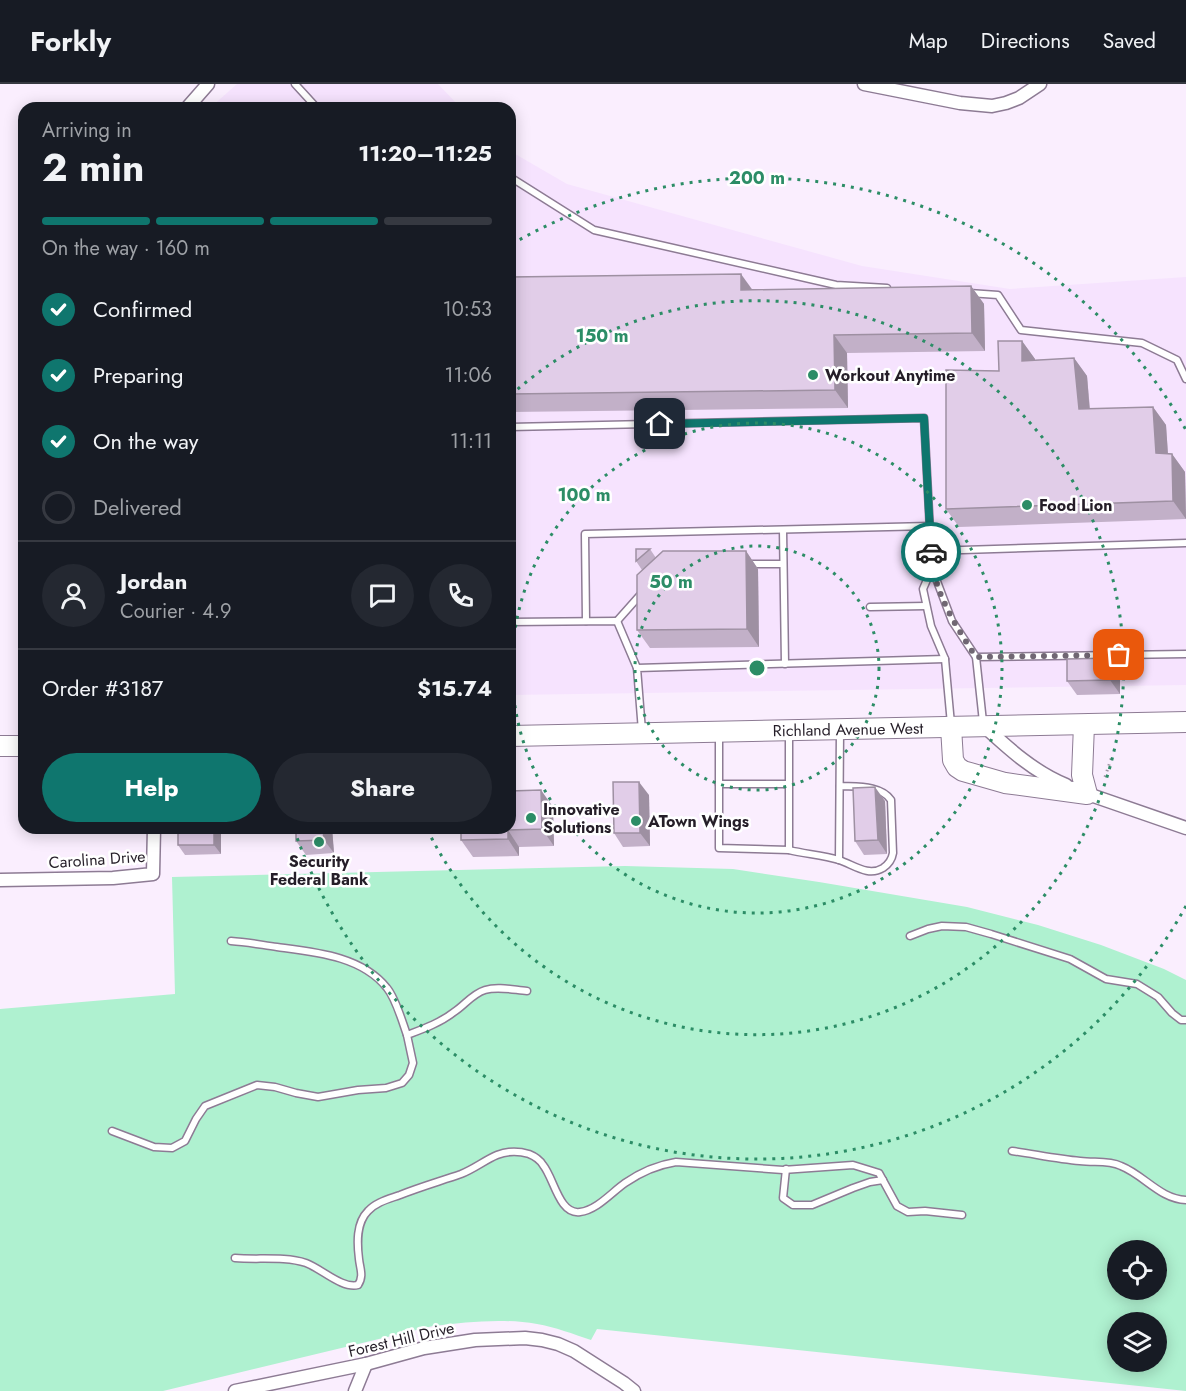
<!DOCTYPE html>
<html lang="en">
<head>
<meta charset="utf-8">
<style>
	:root { --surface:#171b24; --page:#242831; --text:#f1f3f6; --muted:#9ea1a6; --line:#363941; --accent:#0f766e }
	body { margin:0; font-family:Jost,sans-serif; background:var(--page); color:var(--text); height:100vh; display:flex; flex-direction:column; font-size:22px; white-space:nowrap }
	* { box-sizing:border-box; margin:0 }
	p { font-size:20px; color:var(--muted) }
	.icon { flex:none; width:33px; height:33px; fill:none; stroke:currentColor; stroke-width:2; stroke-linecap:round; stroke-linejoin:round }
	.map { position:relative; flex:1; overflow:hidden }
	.drawer { position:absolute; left:18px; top:18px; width:498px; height:732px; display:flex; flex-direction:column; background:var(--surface); border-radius:18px; box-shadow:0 3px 15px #0003 }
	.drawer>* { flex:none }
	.buttons { position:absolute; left:1107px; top:1156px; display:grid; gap:12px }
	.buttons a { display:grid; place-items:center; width:60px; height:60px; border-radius:50%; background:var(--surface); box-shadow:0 3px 15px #0003; font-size:30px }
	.pin { position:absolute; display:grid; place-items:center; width:51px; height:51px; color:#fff; margin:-26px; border-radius:12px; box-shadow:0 3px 9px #0006 }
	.courier { position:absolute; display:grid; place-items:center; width:60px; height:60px; margin:-30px; border:4px solid #0f766e; border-radius:50%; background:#fff; color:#222; box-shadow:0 2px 8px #0007 }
	.summary em { font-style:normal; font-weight:700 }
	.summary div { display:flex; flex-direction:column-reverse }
	.summary { display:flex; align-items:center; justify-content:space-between; height:102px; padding:0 24px }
	h1 { font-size:39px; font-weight:700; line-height:45px }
	.bar { display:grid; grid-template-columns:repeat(4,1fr); gap:9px 6px; align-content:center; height:72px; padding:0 24px }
	.bar i { height:8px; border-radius:4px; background:var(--line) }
	.bar .selected { background:var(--accent) }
	.bar p { grid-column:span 4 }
	.line { display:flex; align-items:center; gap:15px; padding:0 24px; border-top:2px solid var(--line) }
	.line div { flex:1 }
	.round { display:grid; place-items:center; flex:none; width:63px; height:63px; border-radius:32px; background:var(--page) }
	ol { padding:0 24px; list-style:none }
	li { display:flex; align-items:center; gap:18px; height:66px }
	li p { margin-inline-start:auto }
	li .icon { padding:6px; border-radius:50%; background:var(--accent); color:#fff; stroke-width:4 }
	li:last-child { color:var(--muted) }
	li i { width:33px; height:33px; border:3px solid var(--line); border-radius:50% }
	.button { display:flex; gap:12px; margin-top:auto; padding:12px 24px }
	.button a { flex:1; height:69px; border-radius:36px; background:var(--accent); color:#fff; font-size:24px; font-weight:700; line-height:69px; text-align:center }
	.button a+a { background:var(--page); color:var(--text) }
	header { display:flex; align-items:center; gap:36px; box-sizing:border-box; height:84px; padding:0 30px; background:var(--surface); border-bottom:2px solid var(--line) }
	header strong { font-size:28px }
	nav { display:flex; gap:33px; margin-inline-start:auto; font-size:21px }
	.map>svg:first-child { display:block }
</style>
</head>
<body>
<header>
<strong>Forkly</strong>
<nav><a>Map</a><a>Directions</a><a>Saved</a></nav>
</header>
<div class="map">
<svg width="1186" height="1307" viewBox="0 0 1186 1307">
	<rect width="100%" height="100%" fill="#faeefe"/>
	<g fill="#f6e3fe">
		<path d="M237 0H438L461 24H210Z"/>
		<path d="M510 67 567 100 862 182 1010 205 1186 193V601L510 611Z"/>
	</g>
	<path fill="#aff1d0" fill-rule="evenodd" d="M625 782 733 785 819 798 967 823 1038 841 1101 861 1164 885 1186 896V1307L597 1245 591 1256C573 1250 555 1243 537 1240 502 1234 467 1238 433 1242L163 1307H0V925L175 910 172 793ZM1118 1167H1156V1206H1118ZM1118 1239H1156V1278H1118Z"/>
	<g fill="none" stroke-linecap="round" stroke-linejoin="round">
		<defs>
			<g id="service">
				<path d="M295 0 317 24"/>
				<path d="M510 93 594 146 836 201 887 204"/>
				<path d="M969 209 998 211 1021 246 1142 259 1177 276 1186 295"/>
				<path d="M510 343 924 334 932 484 952 537 976 573 983 638"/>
				<path d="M783 446 785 580"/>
				<path d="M931 467 1186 459"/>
				<path d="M748 480H783"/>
				<path d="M932 484 923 505 931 542 945 575 951 640"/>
				<path d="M870 523 926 522"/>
				<path d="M586 537 585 450 930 442"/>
				<path d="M617 537 641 510"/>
				<path d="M510 538 617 537 637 584"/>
				<path d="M976 573 1186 570"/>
				<path d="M642 647 637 584 945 575"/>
				<path d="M719 649V764L789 766V649"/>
				<path d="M719 700H789"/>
				<path d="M789 766C805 770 823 771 839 776 854 781 868 793 883 784 889 780 892 775 893 769L891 716C881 701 857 703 840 702"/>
				<path d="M839 776 840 648"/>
				<path d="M910 852 928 845 942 842 966 843 991 850 1070 875 1106 895 1137 900 1158 913 1172 929 1181 936H1186"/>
				<path d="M231 857C247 858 262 861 277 863 315 868 362 872 387 904 396 915 402 937 407 951"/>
				<path d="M112 1047 154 1063 172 1064 185 1057 196 1035 205 1022 257 1001 275 1003 296 1009 318 1013 358 1006 386 1004 402 999 409 991 413 979 407 951C423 945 440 939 454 928 465 921 472 910 485 906 498 902 514 906 527 907"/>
				<path d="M1012 1067C1034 1070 1057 1075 1080 1077 1094 1079 1108 1076 1121 1082 1144 1091 1160 1115 1186 1116"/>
				<path d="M786 1085 783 1114 793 1121H812L853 1104 870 1098 883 1096"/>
				<path d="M235 1174C258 1176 284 1172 306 1179 322 1185 342 1205 358 1201 364 1192 360 1185 359 1175 357 1159 356 1139 368 1127 376 1118 389 1115 400 1111 420 1103 441 1097 461 1090 474 1085 485 1076 497 1071 507 1067 519 1067 529 1070 534 1072 540 1076 543 1081 554 1094 559 1131 580 1128 597 1126 612 1108 625 1099 641 1088 657 1081 676 1078L783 1086 853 1081 879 1089 897 1122 908 1128 925 1127 962 1131"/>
			</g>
			<g id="minor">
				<path d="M864 0 960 19 992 22 1006 19 1019 14 1040 0"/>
				<path d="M187 24 208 0"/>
				<path d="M984 642C1009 665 1034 688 1066 701"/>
				<path d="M1082 708 1186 744"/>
				<path d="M0 796 113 794 153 790 154 744"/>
				<path d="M235 1307 366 1280 424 1264 475 1256 525 1254 542 1256 558 1260 574 1267 624 1299 634 1307"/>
				<path d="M355 1307 366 1280"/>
			</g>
			<g id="primary">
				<path d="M951 643 953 676 957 683 963 687 1005 699 1087 710 1082 691 1084 641"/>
				<path d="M510 652 1186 638"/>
				<path d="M0 662H24"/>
			</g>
		</defs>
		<use href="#service" stroke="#8d7b94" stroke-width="9"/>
		<use href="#minor" stroke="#8d7b94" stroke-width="15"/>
		<use href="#primary" stroke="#8d7b94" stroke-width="22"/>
		<path stroke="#a197a5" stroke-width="3" stroke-dasharray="1.5 4.5" stroke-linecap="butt" d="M1105 693 1112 672"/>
		<use href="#service" stroke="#fff" stroke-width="6"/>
		<use href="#minor" stroke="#fff" stroke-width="12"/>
		<use href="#primary" stroke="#fff" stroke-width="20"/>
	</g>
	<g fill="#c2b0c8">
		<path d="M510 193 752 206 971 202 984 220 985 267 847 269 848 324 510 328Z"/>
		<path d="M1022 257 1035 275V276L1074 274 1087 292 1090 325 1153 323 1166 341 1168 370H1172L1185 388 1186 435 959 443 946 425 999 287Z"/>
		<path d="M650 465 656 474 746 467 758 485 759 563 650 564 637 546 642 486 636 477Z"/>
		<path d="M1120 588V610L1077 611 1067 597Z"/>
		<path d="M510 703 512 707 553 723 554 762 519 763V772L473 773 461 756 510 744Z"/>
		<path d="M649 711 650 762 623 763 614 749Z"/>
		<path d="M885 717 887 770 864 771 855 757Z"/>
		<path d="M221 744V770L185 771 178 761Z"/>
		<path d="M296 744H332L334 769 306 771 296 757Z"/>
	</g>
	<g fill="#9e90a2">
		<path d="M741 190 754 208 741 206Z"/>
		<path d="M971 202 984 220 985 267 972 249Z"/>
		<path d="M834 251 847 269 848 324 835 306Z"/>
		<path d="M1022 257 1035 275 1034 295 1022 277Z"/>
		<path d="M1074 274 1087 292 1091 343 1079 325Z"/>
		<path d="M1153 323 1166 341 1169 387 1156 369Z"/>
		<path d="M1172 370 1185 388 1186 435 1173 417Z"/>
		<path d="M746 467 758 485 759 563 747 545Z"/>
		<path d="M1111 574 1120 588V610L1110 596Z"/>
		<path d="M639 698 649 711 650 762 640 749Z"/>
		<path d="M875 703 885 717 887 770 878 756Z"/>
		<path d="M541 706 553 723 554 762 542 745Z"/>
		<path d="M214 744H221V770L214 761Z"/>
		<path d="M323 744H332L334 769 324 756Z"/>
		<path d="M508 746 519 763V772L508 755Z"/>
	</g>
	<g fill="#e1cde8" stroke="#9e90a2" stroke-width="1.5">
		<path d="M741 190V206L971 202 972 249 834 251 835 306 510 310V193Z"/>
		<path d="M998 257H1022V277L1074 274 1079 325 1153 323 1156 369 1172 370 1173 417 946 425V286L999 287Z"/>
		<path d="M636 465H650L636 477Z"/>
		<path d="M663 467H746L747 545 637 546V491Z"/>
		<path d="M1111 574 1110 596 1067 597V575Z"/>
		<path d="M613 698H639L640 749H614Z"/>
		<path d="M875 703 878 756 855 757 853 704Z"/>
		<path d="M541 706 542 745 508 746V755L461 756V744H510V707Z"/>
		<rect x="178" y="744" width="36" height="17"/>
		<path d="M296 744H323L324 756 296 757Z"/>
	</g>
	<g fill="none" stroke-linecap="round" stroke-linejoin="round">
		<path stroke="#706773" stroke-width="6" stroke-dasharray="0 10.8" d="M931 468C933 507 955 541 976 573L1119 571"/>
		<path stroke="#0f766e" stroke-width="8" d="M660 340 924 334 931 468"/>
	</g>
	<g fill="none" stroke="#2c8d66" stroke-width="3" stroke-dasharray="3 6">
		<circle cx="757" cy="584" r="122"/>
		<circle cx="757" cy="584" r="245"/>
		<path d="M511 311A367 367 0 1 1 427 745"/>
		<path d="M1186 822A490 490 0 0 1 295 748M512 160A490 490 0 0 1 1186 346"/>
	</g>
	<g fill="#2c8d66" stroke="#fff" stroke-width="2">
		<circle cx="813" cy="291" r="6"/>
		<circle cx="1027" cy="421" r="6"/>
		<circle cx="531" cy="734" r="6"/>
		<circle cx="636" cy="737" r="6"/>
		<circle cx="319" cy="758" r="6"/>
	</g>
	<g text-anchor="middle" stroke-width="5" stroke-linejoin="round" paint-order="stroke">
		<g font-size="16" font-weight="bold" fill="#251e28" stroke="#fff" text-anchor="start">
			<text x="825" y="297">Workout Anytime</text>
			<text x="1039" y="427">Food Lion</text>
			<text x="543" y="731">Innovative<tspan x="543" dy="18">Solutions</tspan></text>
			<text x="648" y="743">ATown Wings</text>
			<text x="319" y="783" text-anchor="middle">Security<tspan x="319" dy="18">Federal Bank</tspan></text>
		</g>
		<g font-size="16" fill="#251e28" stroke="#fff">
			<text transform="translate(848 645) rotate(-1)" y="6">Richland Avenue West</text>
			<text transform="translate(97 775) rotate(-4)" y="6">Carolina Drive</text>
			<text transform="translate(401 1255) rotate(-13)" y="6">Forest Hill Drive</text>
		</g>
	</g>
	<circle cx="757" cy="584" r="9" fill="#2c8d66" stroke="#fff" stroke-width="3"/>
	<g font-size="18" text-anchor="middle" font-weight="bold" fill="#2c8d66" stroke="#fff" stroke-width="5" stroke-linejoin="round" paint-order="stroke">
		<text x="757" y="100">200 m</text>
		<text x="602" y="258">150 m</text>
		<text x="584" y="417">100 m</text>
		<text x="671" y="504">50 m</text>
	</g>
</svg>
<div class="buttons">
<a><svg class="icon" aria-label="locate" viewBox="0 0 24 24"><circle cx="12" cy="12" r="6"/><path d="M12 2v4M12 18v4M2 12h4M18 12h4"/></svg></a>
<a><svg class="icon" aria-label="layers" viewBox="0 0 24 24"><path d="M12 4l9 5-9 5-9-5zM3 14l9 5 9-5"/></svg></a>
</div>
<div class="pin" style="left:1119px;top:571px;background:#ea580c"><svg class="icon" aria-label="bag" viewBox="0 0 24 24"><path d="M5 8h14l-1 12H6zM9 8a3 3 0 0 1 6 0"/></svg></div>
<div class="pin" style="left:660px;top:340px;background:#1f2937"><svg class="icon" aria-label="home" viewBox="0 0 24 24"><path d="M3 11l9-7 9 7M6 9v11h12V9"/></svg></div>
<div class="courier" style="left:931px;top:468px"><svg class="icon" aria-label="car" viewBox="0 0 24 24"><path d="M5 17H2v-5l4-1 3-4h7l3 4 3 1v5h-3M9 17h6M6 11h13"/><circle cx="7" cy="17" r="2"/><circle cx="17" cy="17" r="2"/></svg></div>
<section class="drawer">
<div class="summary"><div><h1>2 min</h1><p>Arriving in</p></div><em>11:20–11:25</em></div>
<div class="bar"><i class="selected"></i><i class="selected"></i><i class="selected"></i><i></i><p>On the way · 160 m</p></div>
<ol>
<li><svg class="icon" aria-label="check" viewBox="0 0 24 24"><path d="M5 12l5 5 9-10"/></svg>Confirmed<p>10:53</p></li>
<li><svg class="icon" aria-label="check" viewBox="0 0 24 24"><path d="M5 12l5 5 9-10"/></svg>Preparing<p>11:06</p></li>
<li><svg class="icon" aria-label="check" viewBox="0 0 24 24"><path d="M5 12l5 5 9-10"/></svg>On the way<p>11:11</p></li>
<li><i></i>Delivered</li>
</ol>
<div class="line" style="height:108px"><a class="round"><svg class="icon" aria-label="person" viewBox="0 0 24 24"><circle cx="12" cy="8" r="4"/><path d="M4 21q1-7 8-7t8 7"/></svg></a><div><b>Jordan</b><p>Courier · 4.9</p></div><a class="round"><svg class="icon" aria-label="chat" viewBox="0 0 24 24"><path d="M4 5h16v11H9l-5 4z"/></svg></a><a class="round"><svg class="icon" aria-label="phone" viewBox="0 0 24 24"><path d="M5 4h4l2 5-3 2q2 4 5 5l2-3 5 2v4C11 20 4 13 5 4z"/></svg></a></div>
<div class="line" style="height:78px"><div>Order #3187</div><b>$15.74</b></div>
<div class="button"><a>Help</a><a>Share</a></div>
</section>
</div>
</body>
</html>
